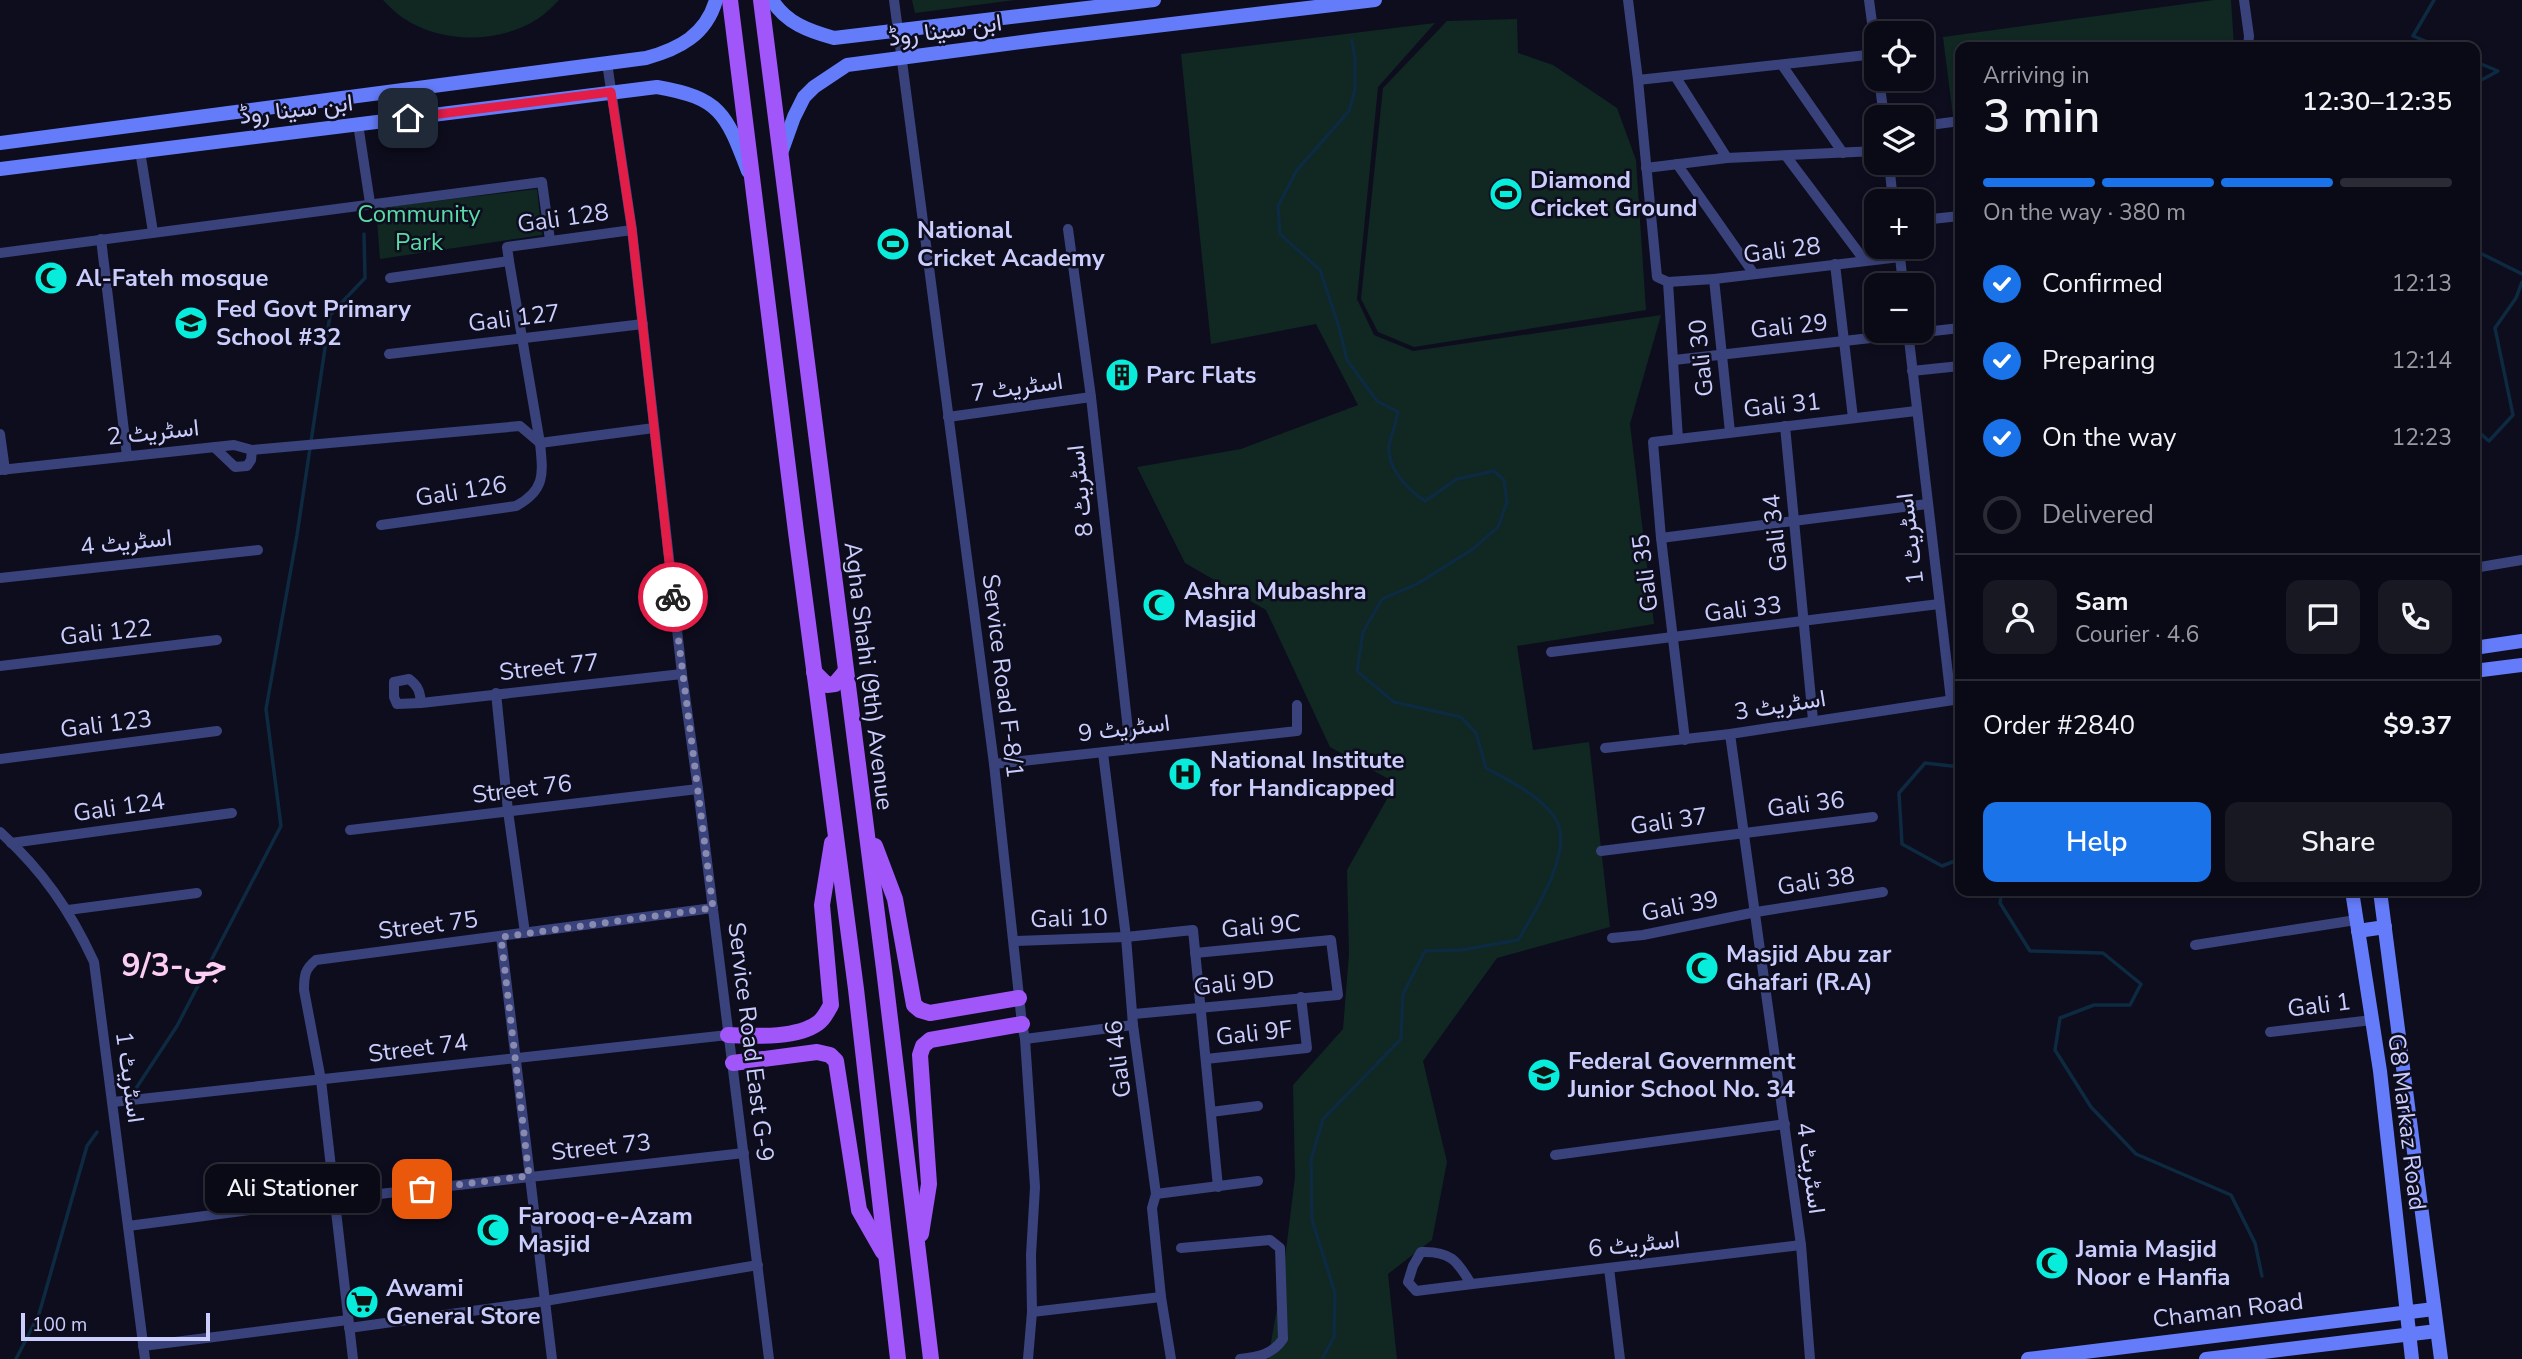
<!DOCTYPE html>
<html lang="en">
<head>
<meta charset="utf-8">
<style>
	:root { --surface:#0a0a16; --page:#181823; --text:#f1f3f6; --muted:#999aa1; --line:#2a2b35; --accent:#1a73e8 }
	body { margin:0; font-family:"Nunito Sans",Vazirmatn,sans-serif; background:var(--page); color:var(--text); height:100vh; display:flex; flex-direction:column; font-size:26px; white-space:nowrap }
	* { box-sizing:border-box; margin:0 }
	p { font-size:23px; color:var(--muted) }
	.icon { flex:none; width:38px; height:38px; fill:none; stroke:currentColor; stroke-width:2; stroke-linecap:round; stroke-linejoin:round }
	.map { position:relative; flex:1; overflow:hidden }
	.panel { position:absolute; left:1955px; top:42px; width:525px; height:854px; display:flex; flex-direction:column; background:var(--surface); border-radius:14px; box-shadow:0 4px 10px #0003,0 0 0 2px var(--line) }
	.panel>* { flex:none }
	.tools { position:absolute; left:1864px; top:21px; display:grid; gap:14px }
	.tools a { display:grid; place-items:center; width:70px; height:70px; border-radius:14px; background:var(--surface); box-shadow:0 4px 10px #0003,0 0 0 2px var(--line); font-size:35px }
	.scale { position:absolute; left:21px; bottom:18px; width:189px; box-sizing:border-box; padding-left:7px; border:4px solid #cbcefd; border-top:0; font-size:19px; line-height:24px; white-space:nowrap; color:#cbcefd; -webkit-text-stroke:5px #0d0d1e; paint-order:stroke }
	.pin { position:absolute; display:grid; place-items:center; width:60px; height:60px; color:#fff; margin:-30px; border-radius:14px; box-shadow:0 4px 10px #0006 }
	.courier { position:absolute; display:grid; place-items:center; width:70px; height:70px; margin:-35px; border:5px solid #e11d48; border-radius:50%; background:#fff; color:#222; box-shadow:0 2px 9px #0007 }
	.bubble { position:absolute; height:49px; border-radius:14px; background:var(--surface); box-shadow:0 4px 10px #0003,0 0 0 2px var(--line); font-size:23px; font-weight:600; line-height:49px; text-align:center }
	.overview em { font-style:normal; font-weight:600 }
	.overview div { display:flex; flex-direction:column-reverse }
	.overview { display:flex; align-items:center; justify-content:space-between; height:119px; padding:0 28px }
	h1 { font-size:46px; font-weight:600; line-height:52px }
	.bar { display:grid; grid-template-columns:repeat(4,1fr); gap:10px 7px; align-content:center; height:84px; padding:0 28px }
	.bar i { height:9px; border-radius:5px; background:var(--line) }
	.bar .selected { background:var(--accent) }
	.bar p { grid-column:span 4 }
	.line { display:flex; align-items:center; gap:18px; padding:0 28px; border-top:2px solid var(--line) }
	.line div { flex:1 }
	.round { display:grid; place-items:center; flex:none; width:74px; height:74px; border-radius:14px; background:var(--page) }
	ol { padding:0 28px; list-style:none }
	li { display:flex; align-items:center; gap:21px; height:77px }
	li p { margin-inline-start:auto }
	li .icon { padding:7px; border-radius:50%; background:var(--accent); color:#fff; stroke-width:4 }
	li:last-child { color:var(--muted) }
	li i { width:38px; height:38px; border:4px solid var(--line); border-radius:50% }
	.action { display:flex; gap:14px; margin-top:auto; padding:14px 28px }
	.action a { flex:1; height:80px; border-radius:14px; background:var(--accent); color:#fff; font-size:28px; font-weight:600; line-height:80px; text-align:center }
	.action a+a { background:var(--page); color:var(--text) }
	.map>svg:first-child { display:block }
</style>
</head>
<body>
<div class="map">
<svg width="2522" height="1359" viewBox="0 0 2522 1359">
	<rect width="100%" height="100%" fill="#0d0d1e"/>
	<g fill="#102722">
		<path d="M383 0H559C553 6 546 13 539 18 500 44 442 44 403 18 396 13 389 6 383 0Z"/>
		<path d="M912 0H1015L915 13Z"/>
		<path d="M2214 0H2231L2234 47H1960V115L1953 116 1943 37Z"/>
		<path d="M1517 19 1518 53 1553 65 1617 108 1636 160 1646 310 1414 347 1378 332 1361 299 1383 88 1447 21Z"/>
		<path d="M1435 23 1378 87 1357 299 1374 335 1413 351 1661 315 1630 424 1654 624 1517 646 1533 750 1589 742 1610 927 1497 958 1423 1061 1447 1162 1432 1240 1388 1274 1397 1359H1268L1283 1275 1295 1177 1293 1085 1343 1029 1349 954 1347 870 1396 783 1330 747 1266 610 1185 563 1137 467 1241 449 1358 405 1316 324 1211 344 1181 54Z"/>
		<path d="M537 189 542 235 380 259 376 208Z"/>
	</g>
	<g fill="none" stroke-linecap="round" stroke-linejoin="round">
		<g stroke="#0d2a41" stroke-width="3.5">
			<path d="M2434 0 2413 36 2440 47"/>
			<path d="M2474 61 2498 71 2474 84"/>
			<path d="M2474 250 2522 274"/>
			<path d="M2474 428 2489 441 2513 415 2495 328 2516 298 2522 282"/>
			<path d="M1960 767 1925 763 1899 793 1902 844 1942 866 1960 859"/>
			<path d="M2002 891 2000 903 2030 951 2103 953 2141 984 2130 1005H2094L2060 1018 2055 1050 2091 1107 2136 1154 2231 1195 2255 1243 2262 1276"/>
			<path d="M131 1096 177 1026 281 826 266 709 297 535 330 315 365 278 364 234"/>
			<path d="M16 1359 39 1314 87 1146 97 1132"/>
			<path d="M1322 1359 1334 1337 1335 1293 1312 1220 1311 1160 1323 1119 1401 1039 1403 994 1425 951 1461 950 1518 940C1535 912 1578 845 1553 815 1536 793 1509 781 1486 768L1476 733 1461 717 1394 702 1357 671 1363 632 1382 599 1417 584 1473 549 1498 527 1507 502 1504 480 1494 471 1457 479 1425 501C1408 490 1387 469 1389 446 1391 435 1396 423 1398 412L1377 401 1347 360 1339 327 1320 270 1280 234 1278 206 1297 170 1349 111 1355 90V59L1352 40"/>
		</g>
		<g stroke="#39427b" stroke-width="10">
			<path d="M894 0 994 764 1022 1024 1025 1039 1035 1187 1031 1255 1032 1312 1028 1359"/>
			<path d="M1628 0 1638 80 1657 277 1668 282 1714 279 1900 257"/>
			<path d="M1869 0 1876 52"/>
			<path d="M2244 0 2249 36 2248 47"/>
			<path d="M607 63 632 230 682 674 698 789 769 1359"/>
			<path d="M1782 65 1843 153"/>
			<path d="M1675 76 1727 158 1876 151"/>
			<path d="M1879 79 1884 117"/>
			<path d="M1638 80 1876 54"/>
			<path d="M358 124 370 203"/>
			<path d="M1922 126 1960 121"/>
			<path d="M140 151 153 232"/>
			<path d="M1786 156 1865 261"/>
			<path d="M1889 163 1893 201"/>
			<path d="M1677 164 1754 274"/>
			<path d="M1646 168 1727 158"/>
			<path d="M1922 220 1960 216"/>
			<path d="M1068 229 1091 397 1130 748"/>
			<path d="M101 239 127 456"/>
			<path d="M1899 247 1903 285"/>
			<path d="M0 253 542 182 550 240"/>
			<path d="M1835 264 1853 418"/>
			<path d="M390 278 509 261 507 247 632 230"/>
			<path d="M1714 279 1730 432"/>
			<path d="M1668 282 1678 439"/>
			<path d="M1908 331 1951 700"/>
			<path d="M389 354 643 324"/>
			<path d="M1674 360 1960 328"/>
			<path d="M1912 371 1960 366"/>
			<path d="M948 417 1091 397"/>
			<path d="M1785 426 1813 720"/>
			<path d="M0 434 5 470"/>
			<path d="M252 450 520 426 540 443 654 428"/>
			<path d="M0 470 234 445 252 450 251 460 247 466 235 467 214 447"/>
			<path d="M381 525 516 506C546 490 543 473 540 443L509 261"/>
			<path d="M1661 538 1927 504"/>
			<path d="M2474 568 2522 560"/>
			<path d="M0 578 258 550"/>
			<path d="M1551 652 1939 604"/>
			<path d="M0 666 217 640"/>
			<path d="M496 693 508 811 525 933"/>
			<path d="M421 703C420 691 418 686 409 679L394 682V697L397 704 421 703 682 674"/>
			<path d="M1730 734 1801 1245 1810 1359"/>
			<path d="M1685 740 1661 538 1653 442 1916 411"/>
			<path d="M1605 748 1730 734 1960 699"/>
			<path d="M1103 753 1126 937 1133 1025 1156 1194 1152 1208 1161 1297 1171 1359"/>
			<path d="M0 759 217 731"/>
			<path d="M994 764 1297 731V705"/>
			<path d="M350 830 698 789"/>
			<path d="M0 832C42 870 70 910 94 962L145 1359"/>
			<path d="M11 843 232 813"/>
			<path d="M1601 851 1873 817"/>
			<path d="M68 910 197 893"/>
			<path d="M501 937 552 1359"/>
			<path d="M1612 938 1643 935 1756 912 1883 892"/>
			<path d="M1014 941 1126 937 1193 930 1218 1187"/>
			<path d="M2195 945 2356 920"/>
			<path d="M1134 1014 1338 995 1331 940 1195 953"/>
			<path d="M2270 1032 2372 1020"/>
			<path d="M1025 1039 1133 1025"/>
			<path d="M1206 1059 1307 1048 1301 997"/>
			<path d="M113 1102 728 1035"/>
			<path d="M1211 1112 1258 1106"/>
			<path d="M1555 1155 1785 1124"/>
			<path d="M1156 1194 1258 1181"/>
			<path d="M128 1226 335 1199 744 1153"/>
			<path d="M1181 1248 1270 1240 1280 1248 1283 1339C1272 1355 1258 1357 1240 1359"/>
			<path d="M1609 1268 1620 1359"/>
			<path d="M1471 1284C1457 1260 1450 1251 1421 1252L1413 1266 1408 1282 1416 1291C1544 1275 1672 1261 1801 1245"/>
			<path d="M1032 1312 1161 1297"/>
			<path d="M349 1328 545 1301 758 1265"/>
			<path d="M143 1346 348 1320"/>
			<path d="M353 1359 321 1080 304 990C304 975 305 969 316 960L713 908"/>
		</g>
		<g stroke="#657cfa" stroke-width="14">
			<path d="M772 0C786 23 809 31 834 38L1154 0"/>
			<path d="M0 143 646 58C679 49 706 35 716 0"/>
			<path d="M780 156 794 117 804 97 814 87 847 65 1045 39 1375 0"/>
			<path d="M0 169 657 87C720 98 726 113 748 171"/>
			<path d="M2474 648 2522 641"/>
			<path d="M2474 671 2522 665"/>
			<path d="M2352 891 2380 1071 2412 1359"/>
			<path d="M2380 891 2441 1359"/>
			<path d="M2358 931 2385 927"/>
			<path d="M2028 1359 2434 1309"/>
			<path d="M2206 1359 2437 1331"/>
		</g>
		<g stroke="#a056f9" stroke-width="16">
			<path d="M730 0 796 532 856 989 898 1359"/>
			<path d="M761 0 884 969 931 1359"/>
			<path d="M814 672 827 685 835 684 846 671"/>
			<path d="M875 846 895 899 914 1005 920 1010 930 1013 1019 998"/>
			<path d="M728 1035C754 1036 796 1039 818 1023 824 1019 827 1012 831 1005L822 905 832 843"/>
			<path d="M733 1063 817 1052 830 1055 836 1061 859 1210 883 1252"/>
			<path d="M921 1234 929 1184 920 1055 923 1046 930 1040 1022 1024"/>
		</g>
	</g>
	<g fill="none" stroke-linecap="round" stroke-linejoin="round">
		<path stroke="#888aaf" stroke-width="7" stroke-dasharray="0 12.6" d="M422 1189 529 1176 501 937 713 908 673 597"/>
		<path stroke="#e11d48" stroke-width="9" d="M408 118 611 92 632 230 673 597"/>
	</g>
	<defs>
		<symbol id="stadium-disc" viewBox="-11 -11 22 22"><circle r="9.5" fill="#08ecdb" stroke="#0d0d1e"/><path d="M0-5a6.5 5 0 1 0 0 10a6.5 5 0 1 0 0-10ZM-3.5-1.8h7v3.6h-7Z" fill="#111"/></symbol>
		<symbol id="mosque-disc" viewBox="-11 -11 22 22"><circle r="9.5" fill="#08ecdb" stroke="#0d0d1e"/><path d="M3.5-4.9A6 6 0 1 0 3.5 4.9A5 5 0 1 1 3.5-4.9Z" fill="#111"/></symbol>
		<symbol id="school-disc" viewBox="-11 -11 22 22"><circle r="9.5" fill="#08ecdb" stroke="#0d0d1e"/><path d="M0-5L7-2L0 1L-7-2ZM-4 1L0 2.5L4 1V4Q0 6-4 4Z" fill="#111"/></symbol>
		<symbol id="building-disc" viewBox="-11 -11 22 22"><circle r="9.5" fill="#08ecdb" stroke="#0d0d1e"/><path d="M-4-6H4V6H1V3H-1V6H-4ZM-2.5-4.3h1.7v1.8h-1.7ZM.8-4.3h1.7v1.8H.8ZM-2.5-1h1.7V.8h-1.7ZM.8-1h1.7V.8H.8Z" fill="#111"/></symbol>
		<symbol id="hospital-disc" viewBox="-11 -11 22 22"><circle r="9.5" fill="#08ecdb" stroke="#0d0d1e"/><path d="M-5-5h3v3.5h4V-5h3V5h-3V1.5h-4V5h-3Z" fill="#111"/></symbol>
		<symbol id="supermarket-disc" viewBox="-11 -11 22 22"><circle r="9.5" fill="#08ecdb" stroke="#0d0d1e"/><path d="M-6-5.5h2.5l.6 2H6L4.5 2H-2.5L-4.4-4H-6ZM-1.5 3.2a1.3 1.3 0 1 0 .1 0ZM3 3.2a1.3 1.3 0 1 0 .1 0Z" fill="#111"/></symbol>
	</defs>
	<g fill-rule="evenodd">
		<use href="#stadium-disc" x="1487" y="175" width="38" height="38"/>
		<use href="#stadium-disc" x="874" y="225" width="38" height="38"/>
		<use href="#mosque-disc" x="32" y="259" width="38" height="38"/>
		<use href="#school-disc" x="172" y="304" width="38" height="38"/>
		<use href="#building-disc" x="1103" y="356" width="38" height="38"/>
		<use href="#mosque-disc" x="1140" y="586" width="38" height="38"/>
		<use href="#hospital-disc" x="1166" y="755" width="38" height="38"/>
		<use href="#mosque-disc" x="1683" y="949" width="38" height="38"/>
		<use href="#school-disc" x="1525" y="1056" width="38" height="38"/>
		<use href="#mosque-disc" x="474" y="1211" width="38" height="38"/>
		<use href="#mosque-disc" x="2033" y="1244" width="38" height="38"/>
		<use href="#supermarket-disc" x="343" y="1283" width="38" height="38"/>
	</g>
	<g text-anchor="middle" stroke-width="5" stroke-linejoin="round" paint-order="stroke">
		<g font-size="24" fill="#cbcefd" stroke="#0d0d1e">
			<text transform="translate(945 30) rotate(-8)" y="8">ابن سینا روڈ</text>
			<text transform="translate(296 109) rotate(-7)" y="8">ابن سینا روڈ</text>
			<text transform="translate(563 218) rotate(-8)" y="8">Gali 128</text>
			<text transform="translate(1782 250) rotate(-7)" y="8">Gali 28</text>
			<text transform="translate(514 318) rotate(-7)" y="8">Gali 127</text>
			<text transform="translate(1789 326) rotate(-6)" y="8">Gali 29</text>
			<text transform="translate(1701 358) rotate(-96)" y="8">Gali 30</text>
			<text transform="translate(1017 387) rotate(-8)" y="8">اسٹریٹ 7</text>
			<text transform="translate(1782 405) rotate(-6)" y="8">Gali 31</text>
			<text transform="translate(153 432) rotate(-6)" y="8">اسٹریٹ 2</text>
			<text transform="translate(461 491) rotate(-9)" y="8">Gali 126</text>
			<text transform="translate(1080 491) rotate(-96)" y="8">اسٹریٹ 8</text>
			<text transform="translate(1775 533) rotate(-96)" y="8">Gali 34</text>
			<text transform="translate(1910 539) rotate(-97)" y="8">اسٹریٹ 1</text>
			<text transform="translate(126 542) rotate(-6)" y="8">اسٹریٹ 4</text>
			<text transform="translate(1645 573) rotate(-97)" y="8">Gali 35</text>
			<text transform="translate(1743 609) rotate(-7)" y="8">Gali 33</text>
			<text transform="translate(106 632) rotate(-6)" y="8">Gali 122</text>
			<text transform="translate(549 667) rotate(-6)" y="8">Street 77</text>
			<text transform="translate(869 676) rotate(83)" y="8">Agha Shahi (9th) Avenue</text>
			<text transform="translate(1003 676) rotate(83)" y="8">Service Road F-8/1</text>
			<text transform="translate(1780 705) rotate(-9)" y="8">اسٹریٹ 3</text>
			<text transform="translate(106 724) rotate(-7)" y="8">Gali 123</text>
			<text transform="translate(1124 728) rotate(-7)" y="8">اسٹریٹ 9</text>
			<text transform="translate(522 789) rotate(-7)" y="8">Street 76</text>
			<text transform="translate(1806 804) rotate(-7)" y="8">Gali 36</text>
			<text transform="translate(119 807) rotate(-8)" y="8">Gali 124</text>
			<text transform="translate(1669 821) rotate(-8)" y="8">Gali 37</text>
			<text transform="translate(1816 881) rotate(-9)" y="8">Gali 38</text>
			<text transform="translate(1680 906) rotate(-11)" y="8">Gali 39</text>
			<text transform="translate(1069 918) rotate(-2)" y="8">Gali 10</text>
			<text transform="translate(428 925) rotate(-7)" y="8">Street 75</text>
			<text transform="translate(1261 926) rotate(-5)" y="8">Gali 9C</text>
			<text transform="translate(1234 983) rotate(-6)" y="8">Gali 9D</text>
			<text transform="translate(2319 1005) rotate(-7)" y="8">Gali 1</text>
			<text transform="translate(1254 1033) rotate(-6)" y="8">Gali 9F</text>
			<text transform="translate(751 1042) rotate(83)" y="8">Service Road East G-9</text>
			<text transform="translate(418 1048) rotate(-7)" y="8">Street 74</text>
			<text transform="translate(1118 1059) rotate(-97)" y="8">Gali 46</text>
			<text transform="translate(130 1077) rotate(82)" y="8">اسٹریٹ 1</text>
			<text transform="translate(2407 1122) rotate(83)" y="8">G8 Markaz Road</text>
			<text transform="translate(601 1147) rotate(-6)" y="8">Street 73</text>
			<text transform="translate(1811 1168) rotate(82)" y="8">اسٹریٹ 4</text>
			<text transform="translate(1634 1244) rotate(-6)" y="8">اسٹریٹ 6</text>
			<text transform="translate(2228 1310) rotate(-7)" y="8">Chaman Road</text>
		</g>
		<g font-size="24" font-weight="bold" fill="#cbcefd" stroke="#0d0d1e" text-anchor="start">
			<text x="1530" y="188">Diamond<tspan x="1530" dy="28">Cricket Ground</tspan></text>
			<text x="917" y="238">National<tspan x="917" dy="28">Cricket Academy</tspan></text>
			<text x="76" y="286">Al-Fateh mosque</text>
			<text x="216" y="317">Fed Govt Primary<tspan x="216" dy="28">School #32</tspan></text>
			<text x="1146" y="383">Parc Flats</text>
			<text x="1184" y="599">Ashra Mubashra<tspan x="1184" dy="28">Masjid</tspan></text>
			<text x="1210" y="768">National Institute<tspan x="1210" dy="28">for Handicapped</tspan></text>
			<text x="1726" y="962">Masjid Abu zar<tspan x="1726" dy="28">Ghafari (R.A)</tspan></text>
			<text x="1568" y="1069">Federal Government<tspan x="1568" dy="28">Junior School No. 34</tspan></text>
			<text x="518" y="1224">Farooq-e-Azam<tspan x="518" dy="28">Masjid</tspan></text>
			<text x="2076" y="1257">Jamia Masjid<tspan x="2076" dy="28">Noor e Hanfia</tspan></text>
			<text x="386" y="1296">Awami<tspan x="386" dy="28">General Store</tspan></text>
		</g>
		<g font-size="24" fill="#5adaa4" stroke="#0d0d1e">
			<text x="419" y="222">Community<tspan x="419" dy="28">Park</tspan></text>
		</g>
		<g font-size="32" font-weight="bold" fill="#fdcdf4" stroke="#0d0d1e">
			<text x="174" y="976">جی-9/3</text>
		</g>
	</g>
</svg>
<div class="tools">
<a><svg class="icon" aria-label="locate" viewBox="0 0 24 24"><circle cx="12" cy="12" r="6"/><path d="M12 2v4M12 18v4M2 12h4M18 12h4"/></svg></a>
<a><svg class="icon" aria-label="layers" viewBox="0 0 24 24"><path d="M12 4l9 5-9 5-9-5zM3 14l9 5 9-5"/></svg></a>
<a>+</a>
<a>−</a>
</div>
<div class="scale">100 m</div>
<div class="pin" style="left:422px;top:1189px;background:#ea580c"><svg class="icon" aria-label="bag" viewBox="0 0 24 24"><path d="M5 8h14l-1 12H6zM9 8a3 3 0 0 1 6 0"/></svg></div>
<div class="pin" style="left:408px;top:118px;background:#1f2937"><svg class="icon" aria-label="home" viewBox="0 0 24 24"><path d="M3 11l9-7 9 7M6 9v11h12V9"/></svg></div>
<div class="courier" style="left:673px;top:597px"><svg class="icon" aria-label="bike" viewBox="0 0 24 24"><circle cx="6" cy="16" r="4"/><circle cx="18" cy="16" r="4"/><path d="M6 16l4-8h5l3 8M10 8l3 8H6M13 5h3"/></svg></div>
<div class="bubble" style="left:205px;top:1164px;width:175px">Ali Stationer</div>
<section class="panel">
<div class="overview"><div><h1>3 min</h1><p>Arriving in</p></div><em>12:30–12:35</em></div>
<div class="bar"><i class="selected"></i><i class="selected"></i><i class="selected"></i><i></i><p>On the way · 380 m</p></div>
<ol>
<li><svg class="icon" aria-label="check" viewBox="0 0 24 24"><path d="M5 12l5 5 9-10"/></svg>Confirmed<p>12:13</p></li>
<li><svg class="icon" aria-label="check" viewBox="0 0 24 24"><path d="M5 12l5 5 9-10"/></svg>Preparing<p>12:14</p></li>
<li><svg class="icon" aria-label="check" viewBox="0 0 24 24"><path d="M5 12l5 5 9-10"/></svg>On the way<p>12:23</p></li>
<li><i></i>Delivered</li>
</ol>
<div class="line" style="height:126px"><a class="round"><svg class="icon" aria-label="person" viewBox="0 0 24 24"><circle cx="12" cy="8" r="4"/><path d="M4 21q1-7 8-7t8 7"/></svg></a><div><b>Sam</b><p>Courier · 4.6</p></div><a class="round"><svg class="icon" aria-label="chat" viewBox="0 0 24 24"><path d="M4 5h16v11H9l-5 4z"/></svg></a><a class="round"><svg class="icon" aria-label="phone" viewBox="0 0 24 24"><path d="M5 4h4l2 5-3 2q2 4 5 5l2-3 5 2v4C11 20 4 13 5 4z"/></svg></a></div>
<div class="line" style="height:91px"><div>Order #2840</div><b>$9.37</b></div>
<div class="action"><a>Help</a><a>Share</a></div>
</section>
</div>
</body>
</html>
